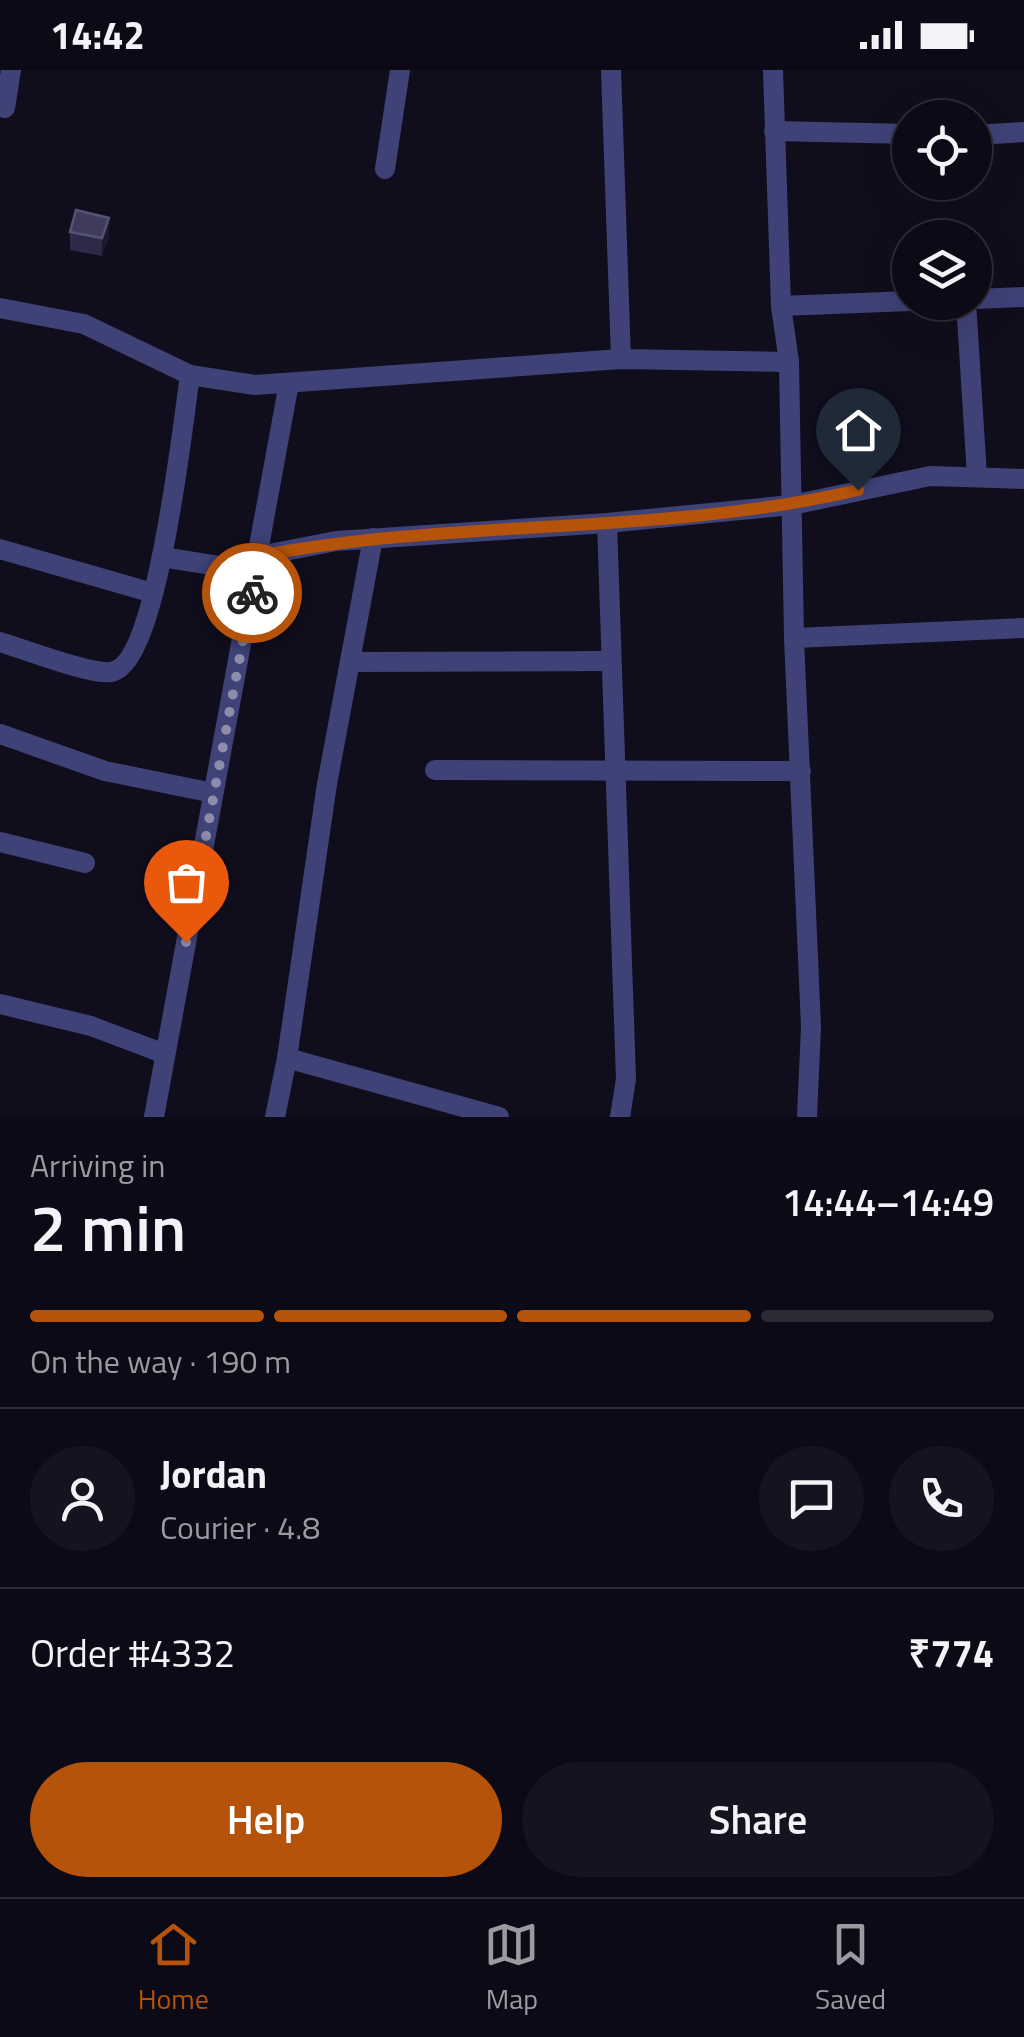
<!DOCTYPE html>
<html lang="en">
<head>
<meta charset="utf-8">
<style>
	:root { --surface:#0c0a16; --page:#15131f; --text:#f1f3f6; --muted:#9a9aa1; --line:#2c2b35; --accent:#b45309 }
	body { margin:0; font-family:"Titillium Web",sans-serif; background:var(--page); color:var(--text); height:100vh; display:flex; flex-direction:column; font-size:38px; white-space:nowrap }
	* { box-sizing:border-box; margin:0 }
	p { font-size:32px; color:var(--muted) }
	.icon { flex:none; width:55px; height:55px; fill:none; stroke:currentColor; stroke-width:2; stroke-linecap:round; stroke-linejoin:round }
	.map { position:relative; height:1047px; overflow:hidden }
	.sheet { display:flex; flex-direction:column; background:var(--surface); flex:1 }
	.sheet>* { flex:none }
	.buttons { position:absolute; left:892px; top:30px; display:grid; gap:20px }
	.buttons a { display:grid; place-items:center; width:100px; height:100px; border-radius:50%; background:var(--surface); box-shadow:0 10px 40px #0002,0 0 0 2px var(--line); font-size:50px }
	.pin { position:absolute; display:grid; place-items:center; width:85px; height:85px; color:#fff; margin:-102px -42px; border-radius:50% 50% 50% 0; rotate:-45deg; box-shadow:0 0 10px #0007 }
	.pin .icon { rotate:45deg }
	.courier { position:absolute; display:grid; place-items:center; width:100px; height:100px; margin:-50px; border:8px solid #b45309; border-radius:50%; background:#fff; color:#222; box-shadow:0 2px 12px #0007 }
	.head em { font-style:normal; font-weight:600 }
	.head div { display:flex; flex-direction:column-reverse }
	.head { display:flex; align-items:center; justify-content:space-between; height:170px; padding:0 30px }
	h1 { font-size:65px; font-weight:600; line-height:75px }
	.bar { display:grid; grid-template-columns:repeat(4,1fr); gap:15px 10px; align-content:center; height:120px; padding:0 30px }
	.bar i { height:12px; border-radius:8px; background:var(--line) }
	.bar .active { background:var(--accent) }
	.bar p { grid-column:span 4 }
	.line { display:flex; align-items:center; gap:25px; padding:0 30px; border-top:2px solid var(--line) }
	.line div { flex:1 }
	.round { display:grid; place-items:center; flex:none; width:105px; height:105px; border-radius:52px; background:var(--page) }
	.primary-button { display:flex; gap:20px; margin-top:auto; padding:20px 30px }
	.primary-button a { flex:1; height:115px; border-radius:60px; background:var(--accent); color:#fff; font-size:40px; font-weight:600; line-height:115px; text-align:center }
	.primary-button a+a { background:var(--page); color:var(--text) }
	.status { display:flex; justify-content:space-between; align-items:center; height:70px; padding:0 50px; background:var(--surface); direction:ltr }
	.status svg { height:28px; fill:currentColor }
	.menu { display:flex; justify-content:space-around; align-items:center; height:140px; border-top:2px solid var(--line); background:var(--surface); font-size:28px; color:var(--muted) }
	.menu a { display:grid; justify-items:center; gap:5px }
	.menu .active { color:var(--accent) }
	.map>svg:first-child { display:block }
</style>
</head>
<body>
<div class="status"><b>14:42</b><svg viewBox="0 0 49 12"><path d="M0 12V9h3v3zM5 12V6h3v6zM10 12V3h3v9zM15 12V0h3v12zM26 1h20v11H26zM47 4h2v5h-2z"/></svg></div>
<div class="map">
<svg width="1024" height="1047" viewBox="0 0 1024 1047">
	<rect width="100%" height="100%" fill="#100e1d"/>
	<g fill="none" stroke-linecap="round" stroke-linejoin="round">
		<g stroke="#3f4276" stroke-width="20">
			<path d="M611 0 621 289"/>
			<path d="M773 0 781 236 789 292 794 568 811 957 807 1047"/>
			<path d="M5 38 11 0"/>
			<path d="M774 61 910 64"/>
			<path d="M975 65 1024 62"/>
			<path d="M385 99 400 0"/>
			<path d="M975 229 1024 227"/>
			<path d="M966 232 977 406"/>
			<path d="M781 236 910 231"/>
			<path d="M0 238 84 254 190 305 255 315 621 289 789 292"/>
			<path d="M607 453 626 1009 620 1047"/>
			<path d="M0 479 153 523"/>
			<path d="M259 486 336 471 607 453 792 435 930 406 1024 409"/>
			<path d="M162 487 256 502"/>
			<path d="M794 568 1024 558"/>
			<path d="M0 572C24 579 90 605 111 602 158 595 183 351 190 305"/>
			<path d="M350 592 611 591"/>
			<path d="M0 664 105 701 213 723"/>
			<path d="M435 700 801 701"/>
			<path d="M0 772 85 793"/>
			<path d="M0 934 91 956 165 984"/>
			<path d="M287 988 499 1047"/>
			<path d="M154 1047 289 313"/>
			<path d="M275 1047 287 988 327 714 373 468"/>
		</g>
	</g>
	<path fill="#2c2a48" d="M70 162 109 167 102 186 70 180Z"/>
	<path fill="#1a172f" d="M109 148V167L102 186V168Z"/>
	<path fill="#3e3b5b" stroke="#555374" stroke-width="2.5" d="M76 140 109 148 102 168 70 162Z"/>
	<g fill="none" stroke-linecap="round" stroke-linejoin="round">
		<path stroke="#8e8cac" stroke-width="10" stroke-dasharray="0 18" d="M186 872 252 523"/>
		<path stroke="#b45309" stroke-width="12" d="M252 523 259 486C457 448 662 466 858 420"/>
	</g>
</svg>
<div class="buttons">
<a><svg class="icon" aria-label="locate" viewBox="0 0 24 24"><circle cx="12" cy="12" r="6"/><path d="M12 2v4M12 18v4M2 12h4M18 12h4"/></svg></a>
<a><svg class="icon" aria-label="layers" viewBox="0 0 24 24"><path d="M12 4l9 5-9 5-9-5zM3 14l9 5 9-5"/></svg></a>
</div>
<div class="pin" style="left:186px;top:872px;background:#ea580c"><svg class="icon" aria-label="bag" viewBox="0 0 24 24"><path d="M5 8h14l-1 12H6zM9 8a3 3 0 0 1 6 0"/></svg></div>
<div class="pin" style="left:858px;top:420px;background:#1f2937"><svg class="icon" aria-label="home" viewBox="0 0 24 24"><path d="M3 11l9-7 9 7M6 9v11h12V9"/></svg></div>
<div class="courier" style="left:252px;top:523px"><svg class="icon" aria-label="bike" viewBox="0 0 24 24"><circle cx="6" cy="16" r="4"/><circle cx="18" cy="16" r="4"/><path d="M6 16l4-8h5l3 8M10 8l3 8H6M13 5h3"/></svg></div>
</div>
<section class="sheet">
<div class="head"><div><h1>2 min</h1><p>Arriving in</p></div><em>14:44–14:49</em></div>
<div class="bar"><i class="active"></i><i class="active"></i><i class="active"></i><i></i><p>On the way · 190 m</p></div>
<div class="line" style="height:180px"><a class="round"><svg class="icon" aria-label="person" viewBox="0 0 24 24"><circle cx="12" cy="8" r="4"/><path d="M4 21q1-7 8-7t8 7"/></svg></a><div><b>Jordan</b><p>Courier · 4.8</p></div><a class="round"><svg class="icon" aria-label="chat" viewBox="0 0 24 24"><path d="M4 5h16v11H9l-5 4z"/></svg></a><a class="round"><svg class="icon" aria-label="phone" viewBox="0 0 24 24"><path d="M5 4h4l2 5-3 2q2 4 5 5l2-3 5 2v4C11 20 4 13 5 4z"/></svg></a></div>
<div class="line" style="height:130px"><div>Order #4332</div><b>₹774</b></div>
<div class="primary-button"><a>Help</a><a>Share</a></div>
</section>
<nav class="menu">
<a class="active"><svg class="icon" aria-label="home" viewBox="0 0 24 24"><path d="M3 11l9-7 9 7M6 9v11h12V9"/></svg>Home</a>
<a><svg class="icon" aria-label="map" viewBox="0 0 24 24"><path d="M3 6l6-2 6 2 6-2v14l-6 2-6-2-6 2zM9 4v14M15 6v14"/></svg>Map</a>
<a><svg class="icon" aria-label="saved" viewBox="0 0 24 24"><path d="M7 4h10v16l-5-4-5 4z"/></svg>Saved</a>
</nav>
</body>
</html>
